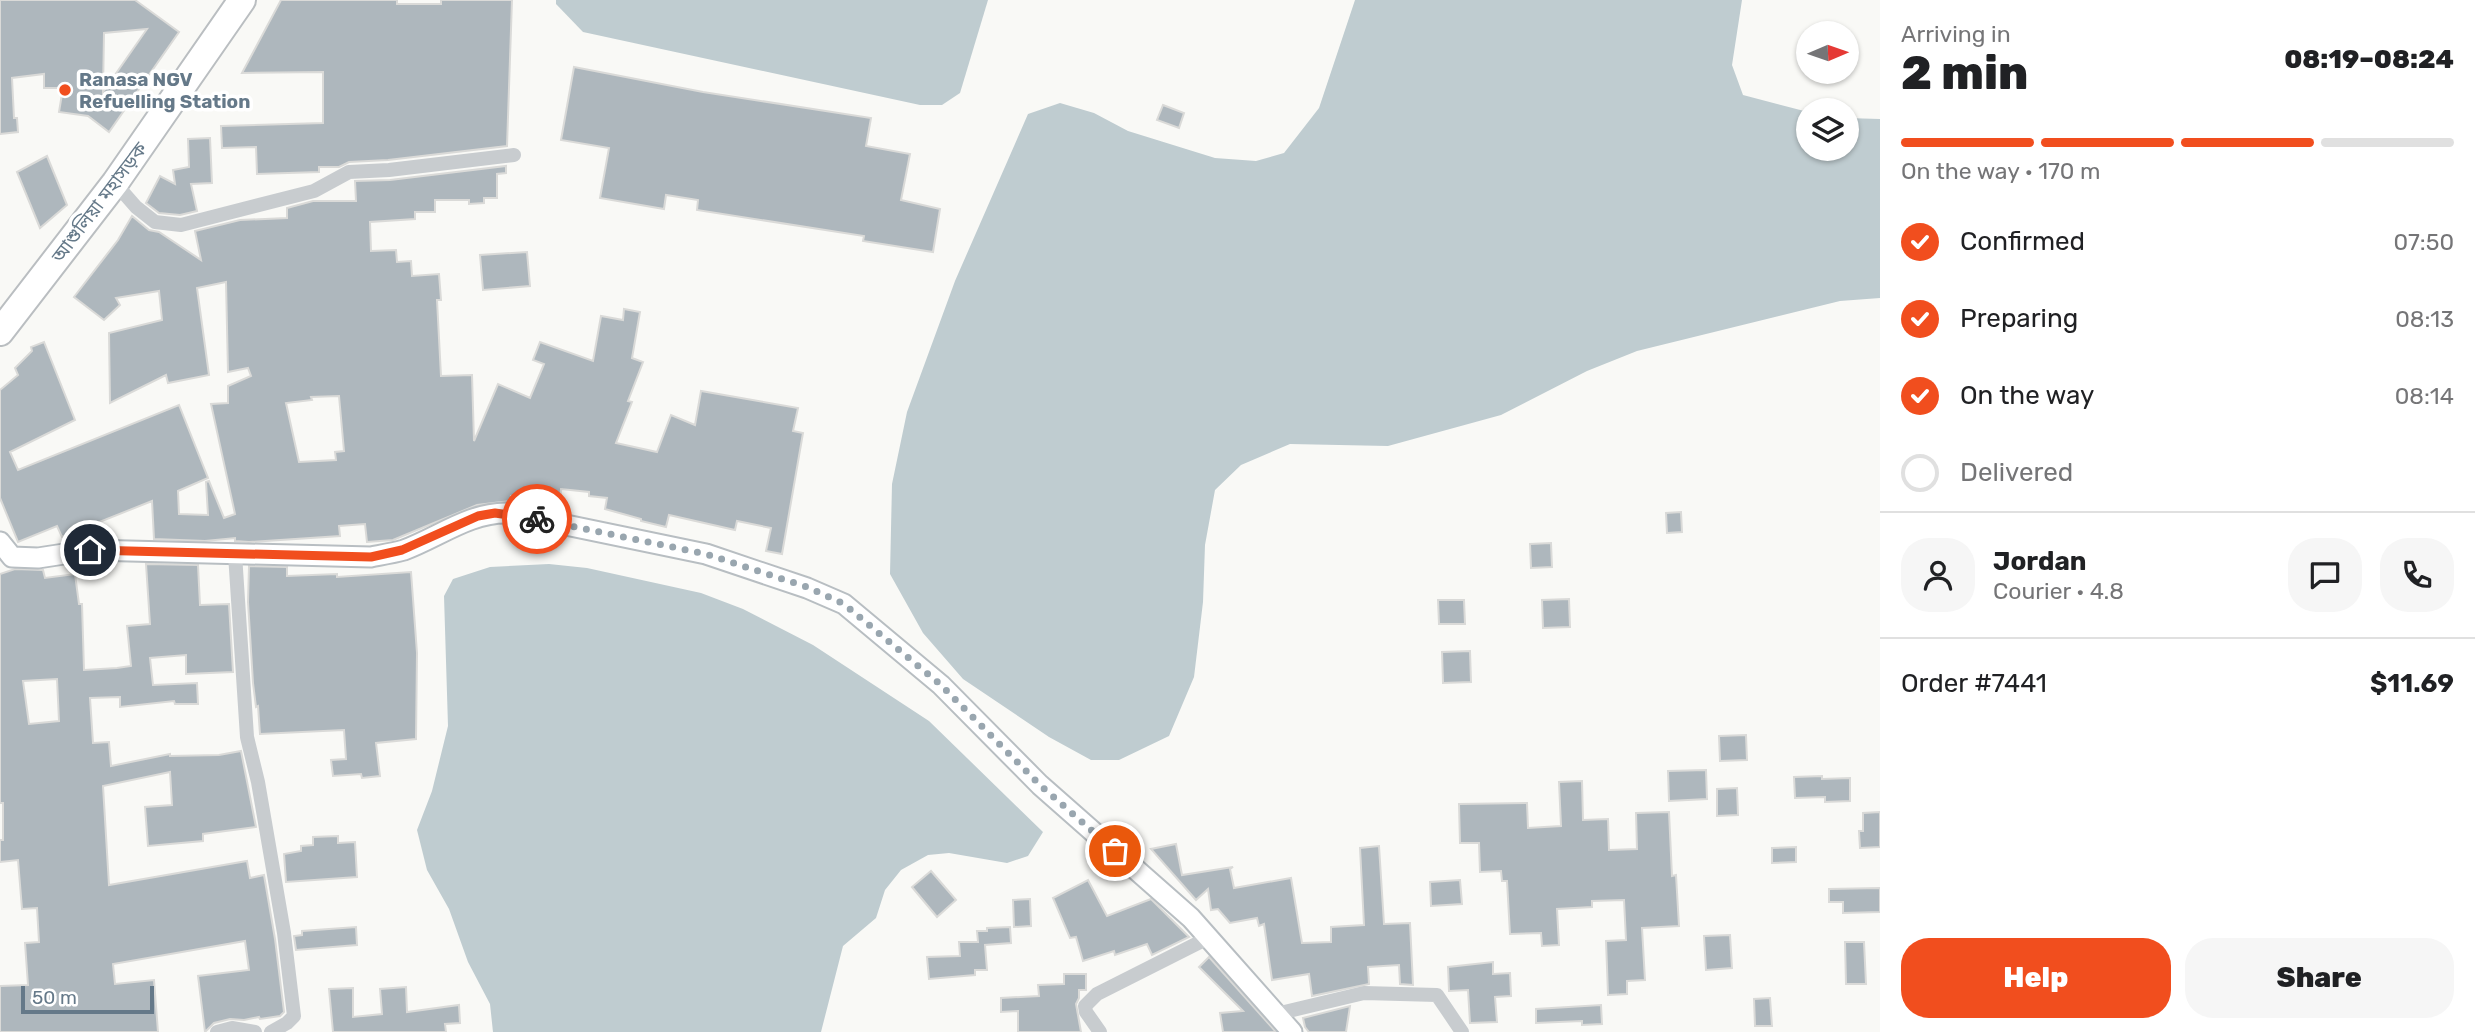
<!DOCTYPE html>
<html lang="en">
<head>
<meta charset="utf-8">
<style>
	:root { --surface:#fff; --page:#f6f6f6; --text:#202124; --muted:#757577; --line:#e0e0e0; --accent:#f14e1e }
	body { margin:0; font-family:Rubik,"Noto Sans Bengali",sans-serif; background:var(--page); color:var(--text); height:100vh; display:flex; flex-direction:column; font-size:26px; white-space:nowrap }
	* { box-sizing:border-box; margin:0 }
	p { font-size:23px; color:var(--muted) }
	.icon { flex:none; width:38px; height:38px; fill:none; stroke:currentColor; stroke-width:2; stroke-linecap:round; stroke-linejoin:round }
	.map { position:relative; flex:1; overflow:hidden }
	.panel { display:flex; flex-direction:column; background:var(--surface); width:595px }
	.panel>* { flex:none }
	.needle { width:46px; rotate:88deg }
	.controls { position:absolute; left:1796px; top:21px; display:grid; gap:14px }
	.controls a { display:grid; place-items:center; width:63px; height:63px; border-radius:50%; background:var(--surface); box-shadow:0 2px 5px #0004; font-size:35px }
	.scale { position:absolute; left:21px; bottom:18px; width:133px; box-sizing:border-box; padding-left:7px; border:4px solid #657989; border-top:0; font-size:19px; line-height:24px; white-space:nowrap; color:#657989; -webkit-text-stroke:5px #fff; paint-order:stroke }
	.pin { position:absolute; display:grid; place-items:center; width:60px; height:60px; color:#fff; margin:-30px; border:4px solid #fff; border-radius:50%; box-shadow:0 2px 7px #0007 }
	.courier { position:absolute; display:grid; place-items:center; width:70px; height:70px; margin:-35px; border:5px solid #f14e1e; border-radius:50%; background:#fff; color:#222; box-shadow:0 2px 9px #0007 }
	.summary em { font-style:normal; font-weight:800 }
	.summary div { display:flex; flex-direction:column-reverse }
	.summary { display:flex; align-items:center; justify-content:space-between; height:119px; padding:0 21px }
	h1 { font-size:46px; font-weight:800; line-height:52px }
	.bar { display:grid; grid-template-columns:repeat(4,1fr); gap:10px 7px; align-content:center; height:84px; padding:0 21px }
	.bar i { height:9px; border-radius:5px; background:var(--line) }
	.bar .current { background:var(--accent) }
	.bar p { grid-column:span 4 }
	.line { display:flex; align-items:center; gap:18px; padding:0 21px; border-top:2px solid var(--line) }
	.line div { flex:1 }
	.round { display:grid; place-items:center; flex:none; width:74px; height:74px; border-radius:28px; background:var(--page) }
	ol { padding:0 21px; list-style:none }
	li { display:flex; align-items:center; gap:21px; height:77px }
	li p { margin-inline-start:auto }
	li .icon { padding:7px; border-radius:50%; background:var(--accent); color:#fff; stroke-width:4 }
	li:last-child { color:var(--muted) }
	li i { width:38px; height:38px; border:4px solid var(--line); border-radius:50% }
	.action { display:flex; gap:14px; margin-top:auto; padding:14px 21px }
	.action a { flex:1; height:80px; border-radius:28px; background:var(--accent); color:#fff; font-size:28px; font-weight:800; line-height:80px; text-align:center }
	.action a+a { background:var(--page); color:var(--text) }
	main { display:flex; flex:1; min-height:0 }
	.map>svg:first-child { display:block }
</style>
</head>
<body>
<main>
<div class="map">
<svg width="1880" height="1032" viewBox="0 0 1880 1032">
	<rect width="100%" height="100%" fill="#f9f9f6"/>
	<g fill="#bfccd0">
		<path d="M556 0H988L960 93 942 105H920L583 32 556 4Z"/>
		<path d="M1355 0H1742L1732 65 1743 95 1808 112V149H1846V118L1880 119V298L1840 301 1637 351 1587 371 1501 415 1388 446 1290 444 1241 465 1215 490 1205 545 1203 602 1194 677 1169 736 1119 760H1091L1049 737 963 679 923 633 890 574 892 484 907 412 955 281 1028 114 1060 103 1094 113 1128 131 1215 158 1256 161 1284 153 1319 108Z"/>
		<path d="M549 564 587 568 701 593 743 609 813 645 929 721 1043 832 1028 856 1007 863 949 853 928 855 901 870 885 890 876 918 843 946 821 1032H493L490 1004 468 962 449 909 427 870 417 830 432 791 448 726 444 596 453 579 490 567Z"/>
	</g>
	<g fill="#aeb7bd" stroke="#dadad8" stroke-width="2" fill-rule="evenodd">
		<path d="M0 0H135L179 32 109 132 88 116 59 112 63 88H44V74L12 78 14 118H17L18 132 0 134ZM147 29 103 92 104 33Z"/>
		<path d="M281 0H397V4H441V0H512L507 146 388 160 349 162 339 167H319V172L257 174 256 147 222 148 221 126 323 123V72L242 73Z"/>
		<path d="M574 67 703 92 871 118 866 146 910 154 901 200 940 209 933 252 863 241 864 236 697 210 698 200 666 195 664 209 600 198 609 148 561 140Z"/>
		<path d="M1163 105 1184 113 1179 128 1157 120Z"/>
		<path d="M210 138 212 183 191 184 197 211 180 215 159 213 146 203 160 176 175 184 173 170 189 167 188 139Z"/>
		<path d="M47 156 67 205 40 228 17 172Z"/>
		<path d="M506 166V173L497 174V198H484V203L469 204V200H435V212H415V219L370 222 371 251 396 250 397 262 411 261 412 276 439 274 441 300H437L441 376 472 375 474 441 498 384 530 398 544 364 533 360 540 342 593 361 601 316 623 320 624 309 640 312 632 358 643 362 628 401 632 402 616 443 657 452 671 415 695 425 701 391 798 408 793 431 803 433 782 554 766 551 771 528 737 521 735 530 669 515 666 527 641 521V519L605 509 607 498 589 496V492L561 489 560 503 544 502V498L511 496V501L477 505 393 540 367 542 365 524 339 526 340 536 249 542 235 541V538L205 541 154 539 152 501 62 537 57 526 18 542 0 498V390L18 375 15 368 32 351 31 347 44 342 75 420 10 452 18 470 179 405 208 478 178 491 179 514 208 515 206 482 209 481 224 518 235 514 211 404 228 403V386L251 376 248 368 228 372 226 282 197 288 209 375 168 383 166 375 110 403 109 333 162 320 159 291 116 298 120 305 104 320 74 297 118 240 132 216 149 230 159 232 201 260 195 231 240 220 287 218V208L313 201H356L355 181 390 180ZM339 396 344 451 335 452 336 460 299 462 286 403 312 400 311 397Z"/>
		<path d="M527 252 530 286 483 290 480 255Z"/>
		<path d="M1681 512 1682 532 1667 533 1666 513Z"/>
		<path d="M1551 543 1552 567 1531 568 1530 544Z"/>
		<path d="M146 564 198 565 200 605 229 604 233 672 186 674V655L150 658 153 685 197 683 198 704H175L174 701 120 707V697L90 698 93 743 109 742 111 766 170 754V756L219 755 241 751 256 827 203 834V841L148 846 145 807 172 805 170 772 103 786 109 885 247 861 250 878 264 875 275 939 284 1012 280 1016 260 1019 259 1017 244 1020 230 1019 214 1023 205 1032 198 976 249 970 245 941 113 964 115 984 154 980 158 1032H0V986L28 985 25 943 39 942 37 908 22 909 18 860 0 862V840H3V803H0V574L15 569 43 570 45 578 75 574 79 604H82L84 670 117 668 131 666 127 626 150 624ZM57 679 59 721 29 724 23 681Z"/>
		<path d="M249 566 287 567V576L337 574V577L411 572 417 653 416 739 376 743 380 776 362 778 361 774 333 776 331 760 346 759 344 730 260 734 258 706 256 707 253 683 248 602Z"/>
		<path d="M1569 599 1570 627 1543 628 1542 600Z"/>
		<path d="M1438 600H1464L1465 624H1439Z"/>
		<path d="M1470 651 1471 682 1443 683 1442 652Z"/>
		<path d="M1746 735 1747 760 1720 761 1719 736Z"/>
		<path d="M1706 770 1707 799 1669 801 1668 771Z"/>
		<path d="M1822 776V779L1850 778V801L1825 802V797L1795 798 1794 777Z"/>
		<path d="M1582 781 1583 820 1608 819 1609 850 1637 849 1636 813 1669 812 1672 876 1676 875 1679 926 1642 928 1645 980 1627 981V994L1608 995 1607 967 1606 941 1626 940 1624 900 1592 901V907L1557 909 1559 945 1542 946 1541 933 1510 934 1507 881H1502L1501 871 1480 872 1479 843H1460L1459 804 1527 803 1528 828 1561 826 1559 782Z"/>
		<path d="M1737 788 1738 815 1717 816V789Z"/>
		<path d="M1880 812V847L1860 848 1859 831H1863V813Z"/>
		<path d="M338 836V843L355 842 357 877 286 882 284 854 301 851V846L313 845V837Z"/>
		<path d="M1176 844 1182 875 1233 867 1230 869 1234 888 1291 878 1302 943 1331 942V927L1364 925 1360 848 1379 846 1384 924 1410 923 1413 985 1400 984 1399 965 1368 967 1369 984 1312 996 1309 974 1272 980 1264 924 1259 926 1257 918 1230 923 1218 909 1211 910 1208 889 1196 900 1151 849Z"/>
		<path d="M1796 847V862L1772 863V848Z"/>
		<path d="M931 871 956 900 937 917 912 887Z"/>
		<path d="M1088 880 1107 916 1151 899 1189 937 1152 955 1147 944 1115 955 1114 951 1083 961 1076 937 1070 938 1053 898Z"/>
		<path d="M1460 880 1462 904 1431 906 1430 882Z"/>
		<path d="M1880 888V912L1843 913V902H1829V889Z"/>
		<path d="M1030 899 1031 926 1014 927 1013 900Z"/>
		<path d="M356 927 357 945 296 950 294 936 302 935V931Z"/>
		<path d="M1010 927 1011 943 985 945 987 970H975V975L929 979 927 957 960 956 959 942H978L977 931H987V928Z"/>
		<path d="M1730 935 1732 968 1706 970 1704 936Z"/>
		<path d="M1845 942H1864L1866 984H1846Z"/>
		<path d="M1209 957 1276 1032H1223L1220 1013 1243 1011 1199 967Z"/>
		<path d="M1493 962V974L1510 973 1511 996 1495 997 1497 1022 1470 1023 1468 990 1449 991 1448 967Z"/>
		<path d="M1064 974H1086V990H1079V998L1076 1004 1081 1032H1018V1011L1001 1012V998L1039 996 1038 985 1064 984Z"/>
		<path d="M406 987 407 1012 459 1005 460 1023 445 1024 446 1032H333L329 989 353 988V1017L382 1014 380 989Z"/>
		<path d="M1770 998 1772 1026H1755L1754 999Z"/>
		<path d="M1601 1005 1602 1024 1582 1025V1021L1536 1023V1009Z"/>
		<path d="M1350 1006 1346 1032H1309L1305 1027 1303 1018Z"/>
	</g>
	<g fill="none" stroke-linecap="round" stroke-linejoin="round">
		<defs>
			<path id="secondary" d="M0 542 12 557 38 558 90 550 371 557C381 555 393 553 404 550 439 537 470 512 508 513L706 554 807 588 844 604 941 685 1040 785 1191 918 1292 1032"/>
			<path id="highway" d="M0 332 115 183 242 0"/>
		</defs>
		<use href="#secondary" stroke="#b8bec2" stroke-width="23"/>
		<use href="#highway" stroke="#babec1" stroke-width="30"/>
		<g stroke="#c8cccf" stroke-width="14">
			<path d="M115 183 136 207 155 222 181 225 314 191 349 172 389 170 514 155"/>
			<path d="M235 554 247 737 258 782 284 933 294 1016 287 1023 271 1032"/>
			<path d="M1276 1014 1364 993 1437 995 1462 1032"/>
			<path d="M217 1032 232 1028 255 1032"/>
			<path d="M1100 1032 1086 1012 1085 1006 1097 994 1208 938"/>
		</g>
		<use href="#secondary" stroke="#fff" stroke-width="19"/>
		<use href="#highway" stroke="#fff" stroke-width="26"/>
	</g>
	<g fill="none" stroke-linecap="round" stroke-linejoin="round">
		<path stroke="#99a6af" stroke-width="7" stroke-dasharray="0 12.6" d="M537 519 706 554 807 587 844 604 941 685 1040 785 1115 851"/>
		<path stroke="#f14e1e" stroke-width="9" d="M90 550 371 557 402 550 478 516 495 513 537 519"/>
	</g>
	<circle fill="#f14e1e" stroke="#fff" stroke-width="2.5" cx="65" cy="90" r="7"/>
	<g text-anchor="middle" stroke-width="7" stroke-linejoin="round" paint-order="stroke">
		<g font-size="19" font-weight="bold" fill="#657989" stroke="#fff" text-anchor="start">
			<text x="79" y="86">Ranasa NGV<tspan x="79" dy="22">Refuelling Station</tspan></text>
		</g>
		<g font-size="19" fill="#657989" stroke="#fff">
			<text transform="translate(99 202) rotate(-53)" y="7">আশুলিয়া মহাসড়ক</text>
		</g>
	</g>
</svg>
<div class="controls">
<a><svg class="needle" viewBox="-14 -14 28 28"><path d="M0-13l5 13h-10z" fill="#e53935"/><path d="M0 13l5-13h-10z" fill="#757577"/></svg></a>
<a><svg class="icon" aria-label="layers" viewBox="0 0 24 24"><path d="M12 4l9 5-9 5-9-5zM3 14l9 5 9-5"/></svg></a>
</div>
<div class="scale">50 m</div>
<div class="pin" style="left:1115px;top:851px;background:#ea580c"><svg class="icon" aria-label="bag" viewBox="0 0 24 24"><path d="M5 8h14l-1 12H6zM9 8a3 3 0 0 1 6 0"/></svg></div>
<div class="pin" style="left:90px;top:550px;background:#1f2937"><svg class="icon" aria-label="home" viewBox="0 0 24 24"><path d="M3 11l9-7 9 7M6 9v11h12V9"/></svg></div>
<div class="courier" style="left:537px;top:519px"><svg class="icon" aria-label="bike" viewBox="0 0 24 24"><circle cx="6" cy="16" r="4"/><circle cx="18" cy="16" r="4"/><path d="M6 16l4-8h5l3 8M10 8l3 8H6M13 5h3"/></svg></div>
</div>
<section class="panel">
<div class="summary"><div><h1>2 min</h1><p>Arriving in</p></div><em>08:19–08:24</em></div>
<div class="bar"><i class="current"></i><i class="current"></i><i class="current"></i><i></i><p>On the way · 170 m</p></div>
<ol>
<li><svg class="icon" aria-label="check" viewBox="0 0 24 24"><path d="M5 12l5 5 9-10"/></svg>Confirmed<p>07:50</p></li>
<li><svg class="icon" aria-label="check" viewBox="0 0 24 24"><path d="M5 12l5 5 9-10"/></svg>Preparing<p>08:13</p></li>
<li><svg class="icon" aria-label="check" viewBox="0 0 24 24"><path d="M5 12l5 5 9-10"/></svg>On the way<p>08:14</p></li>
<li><i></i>Delivered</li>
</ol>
<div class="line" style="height:126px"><a class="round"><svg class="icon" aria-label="person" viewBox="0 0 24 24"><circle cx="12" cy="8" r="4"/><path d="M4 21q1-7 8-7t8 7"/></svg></a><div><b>Jordan</b><p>Courier · 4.8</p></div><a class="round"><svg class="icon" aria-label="chat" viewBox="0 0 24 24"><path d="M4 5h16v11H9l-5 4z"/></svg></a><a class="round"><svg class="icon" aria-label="phone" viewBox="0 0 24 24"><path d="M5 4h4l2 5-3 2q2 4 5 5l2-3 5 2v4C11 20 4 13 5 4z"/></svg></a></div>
<div class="line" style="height:91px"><div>Order #7441</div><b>$11.69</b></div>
<div class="action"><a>Help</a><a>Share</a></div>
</section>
</main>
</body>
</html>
